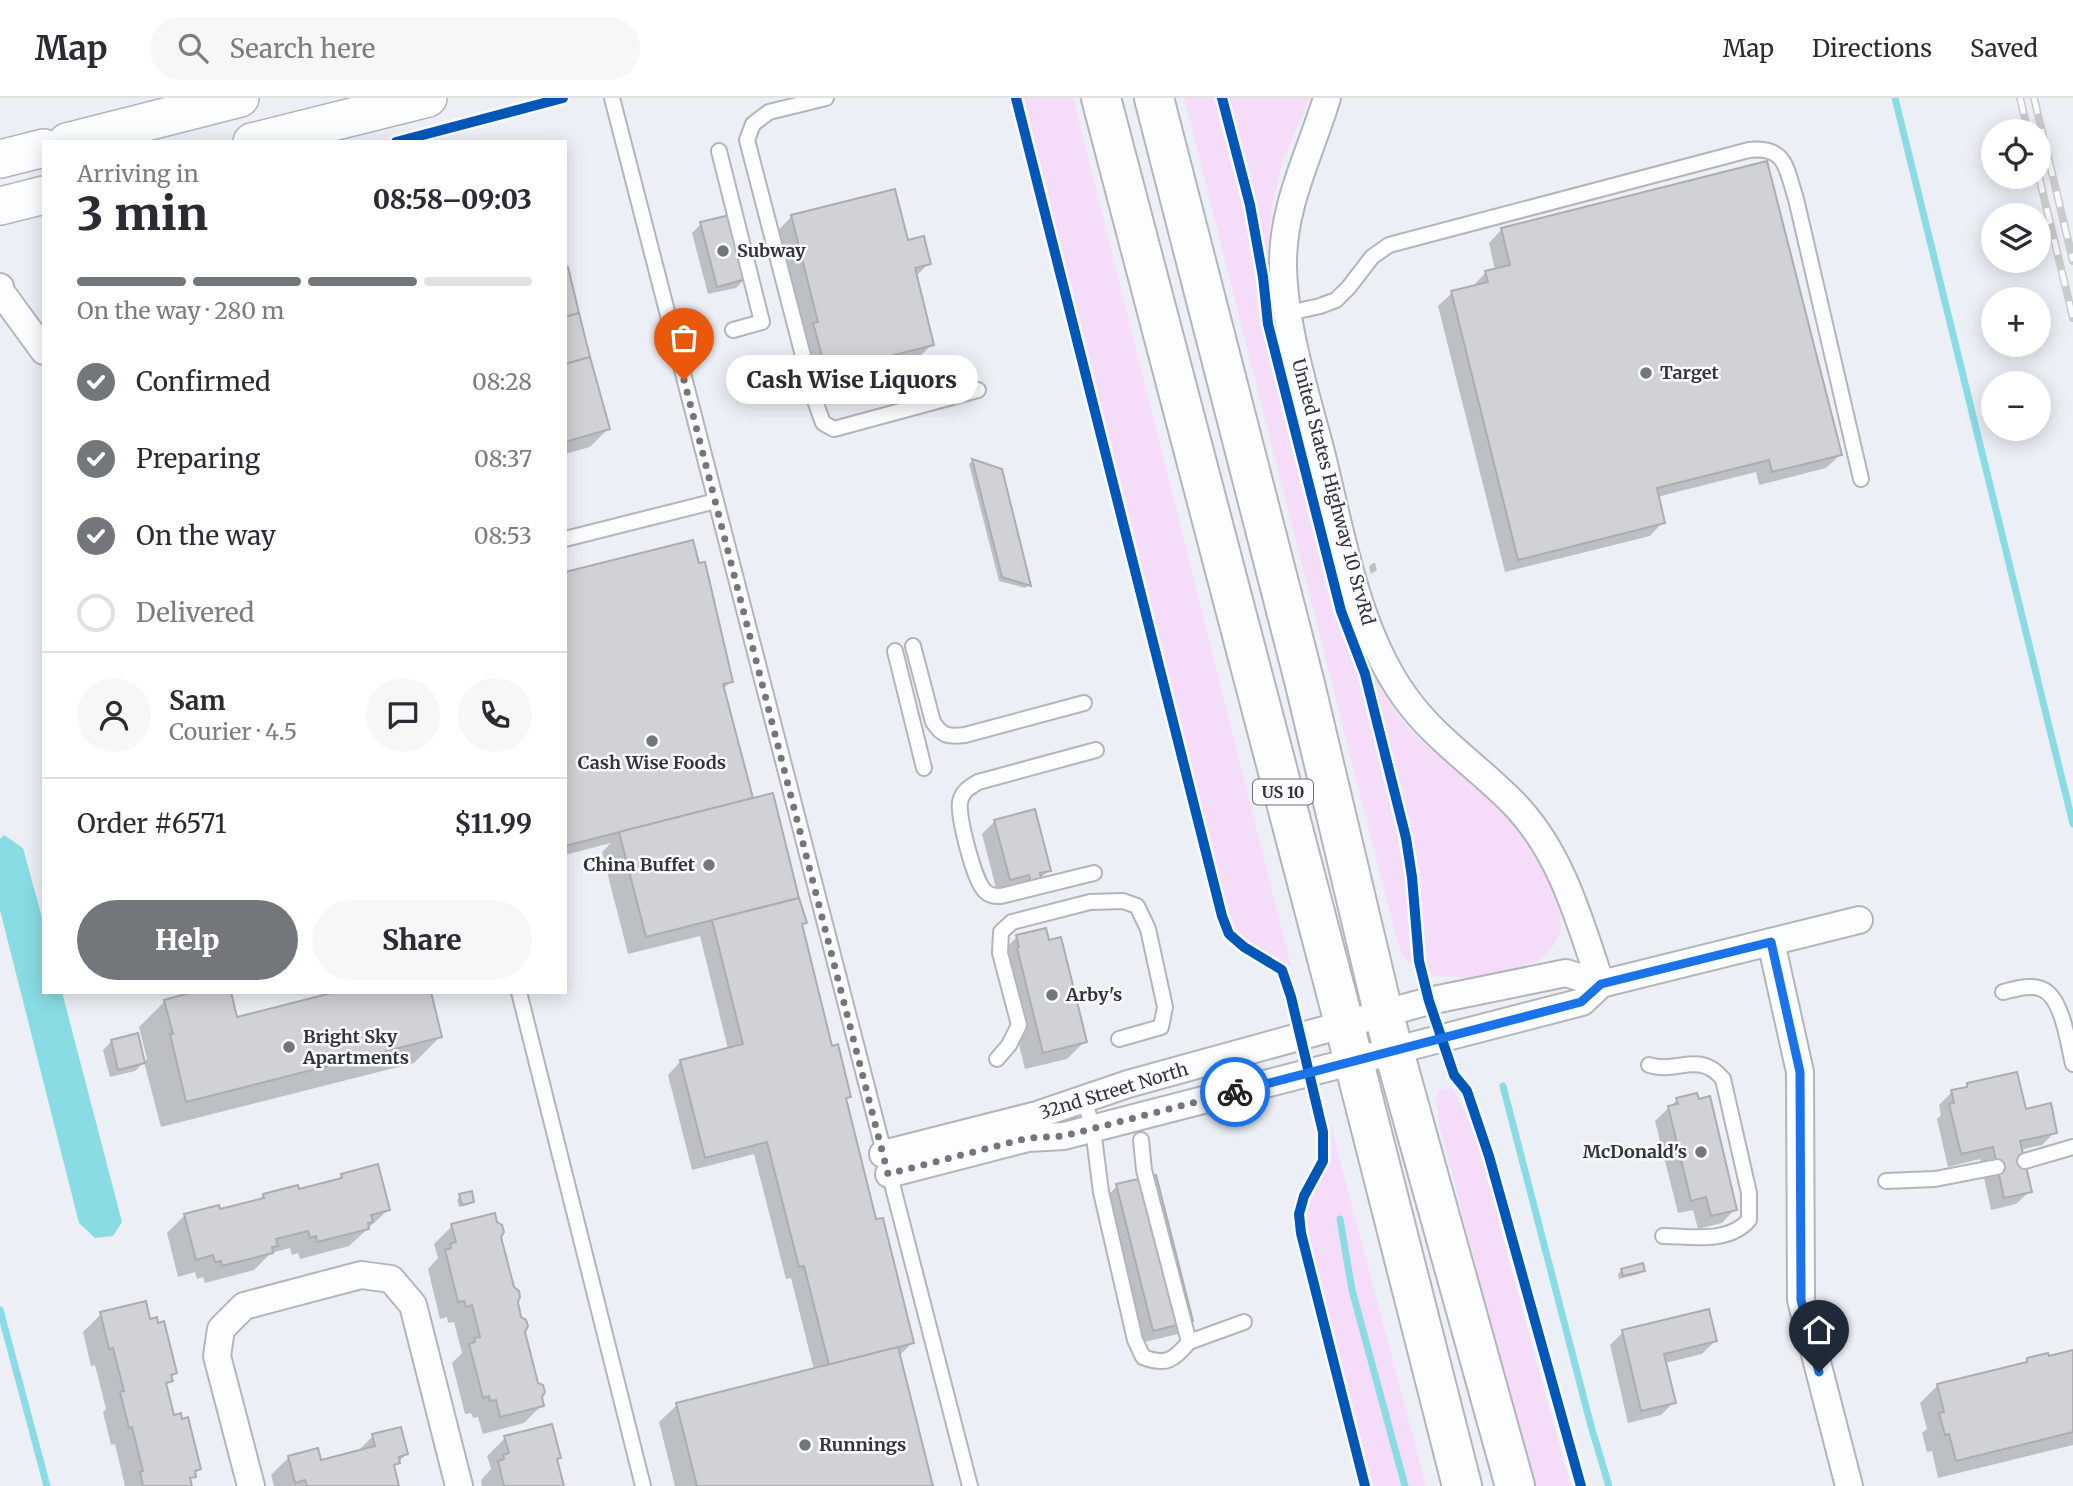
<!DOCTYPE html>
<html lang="en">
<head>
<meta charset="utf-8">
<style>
	:root { --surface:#fff; --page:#f7f7f7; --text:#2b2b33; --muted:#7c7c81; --line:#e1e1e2; --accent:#73767a }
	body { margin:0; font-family:Merriweather,serif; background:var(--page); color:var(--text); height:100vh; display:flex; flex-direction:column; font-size:26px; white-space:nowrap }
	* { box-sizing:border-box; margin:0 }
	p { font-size:23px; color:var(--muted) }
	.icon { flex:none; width:38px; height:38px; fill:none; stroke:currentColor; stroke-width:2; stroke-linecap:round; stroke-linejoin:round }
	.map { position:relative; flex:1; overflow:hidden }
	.panel { position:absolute; left:42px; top:42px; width:525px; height:854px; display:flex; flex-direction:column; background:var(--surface); border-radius:0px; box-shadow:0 4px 18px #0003 }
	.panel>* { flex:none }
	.fabs { position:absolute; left:1981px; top:21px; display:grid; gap:14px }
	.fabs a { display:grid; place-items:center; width:70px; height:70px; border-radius:50%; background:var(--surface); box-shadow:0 4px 18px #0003; font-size:35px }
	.pin { position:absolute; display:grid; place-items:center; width:60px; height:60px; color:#fff; margin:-72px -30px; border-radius:50% 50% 50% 0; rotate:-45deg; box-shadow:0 0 7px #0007 }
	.pin .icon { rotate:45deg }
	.courier { position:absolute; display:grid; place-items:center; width:70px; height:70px; margin:-35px; border:5px solid #1a73e8; border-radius:50%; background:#fff; color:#222; box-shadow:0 2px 9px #0007 }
	.bubble { position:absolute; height:49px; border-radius:24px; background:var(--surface); box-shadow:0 4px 18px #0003; font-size:23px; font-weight:800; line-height:49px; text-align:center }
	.overview em { font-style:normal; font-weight:800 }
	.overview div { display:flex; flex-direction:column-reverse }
	.overview { display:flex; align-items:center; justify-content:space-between; height:119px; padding:0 35px }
	h1 { font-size:46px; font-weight:800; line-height:52px }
	.bar { display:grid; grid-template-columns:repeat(4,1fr); gap:10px 7px; align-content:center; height:84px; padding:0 35px }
	.bar i { height:9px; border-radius:5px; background:var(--line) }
	.bar .on { background:var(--accent) }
	.bar p { grid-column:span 4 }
	.line { display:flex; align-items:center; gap:18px; padding:0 35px; border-top:2px solid var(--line) }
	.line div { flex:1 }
	.round { display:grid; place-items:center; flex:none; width:74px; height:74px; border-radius:37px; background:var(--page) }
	ol { padding:0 35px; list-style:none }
	li { display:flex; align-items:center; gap:21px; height:77px }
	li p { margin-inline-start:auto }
	li .icon { padding:7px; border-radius:50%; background:var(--accent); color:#fff; stroke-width:4 }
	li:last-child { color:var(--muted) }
	li i { width:38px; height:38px; border:4px solid var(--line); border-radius:50% }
	.action { display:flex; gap:14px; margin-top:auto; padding:14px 35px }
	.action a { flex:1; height:80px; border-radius:42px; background:var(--accent); color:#fff; font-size:28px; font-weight:800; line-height:80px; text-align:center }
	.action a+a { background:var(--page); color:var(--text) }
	header { display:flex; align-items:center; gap:42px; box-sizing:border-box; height:98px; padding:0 35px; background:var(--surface); border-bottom:2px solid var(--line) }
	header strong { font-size:33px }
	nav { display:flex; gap:38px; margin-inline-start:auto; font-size:24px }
	.search { width:490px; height:63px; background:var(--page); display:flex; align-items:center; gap:18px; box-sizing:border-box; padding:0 24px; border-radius:38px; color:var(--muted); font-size:26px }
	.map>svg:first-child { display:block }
</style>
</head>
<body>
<header>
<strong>Map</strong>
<div class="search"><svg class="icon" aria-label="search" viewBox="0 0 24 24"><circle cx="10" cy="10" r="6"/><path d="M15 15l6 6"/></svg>Search here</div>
<nav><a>Map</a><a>Directions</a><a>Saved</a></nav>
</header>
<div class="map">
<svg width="2073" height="1388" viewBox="0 0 2073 1388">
	<rect width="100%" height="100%" fill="#ecf0f6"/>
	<g fill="#f5ddfa">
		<path d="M1020 0H1073L1291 868 1282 869C1251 847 1234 843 1222 804Z"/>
		<path d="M1184 0H1310L1283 62 1272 108 1266 170 1258 190 1263 229 1343 535 1367 567 1381 592 1400 620 1422 644 1479 691 1500 711 1516 731 1534 755 1552 791 1560 815 1561 831 1555 846 1540 862 1523 869 1472 880 1433 878 1416 872 1403 858 1397 843Z"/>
		<path d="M1451 988C1483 1037 1492 1099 1507 1155 1528 1233 1549 1311 1571 1388H1535L1521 1342 1440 1030 1436 1002 1440 989 1445 993Z"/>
		<path d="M1328 1017 1426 1388H1370L1305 1126C1304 1100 1314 1096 1323 1075 1330 1059 1326 1036 1324 1019Z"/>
	</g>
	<path fill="#89dce4" d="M4 737 23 750 44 827V894H62L122 1124 113 1138 95 1140 79 1125 0 812V741Z"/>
	<g fill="#0003">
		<path d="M791 119 906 144 929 165 915 179 932 246 915 264 900 268 905 284 896 293 858 302 855 288 866 276 812 290 774 137Z"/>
		<path d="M701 126 745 181 736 190 708 196 692 135Z"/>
		<path d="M1502 131 1840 357 1826 370 1759 387 1756 374 1657 399 1663 424 1650 438 1505 474 1438 208 1452 195 1473 188 1486 174 1495 172 1489 145Z"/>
		<path d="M565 168 608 331 590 349 565 356Z"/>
		<path d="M972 363 1001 372 1029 487 1025 490 999 483 969 366Z"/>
		<path d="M1373 465H1375L1377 472 1371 476 1369 469Z"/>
		<path d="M565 475 731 584 723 591 751 699 747 703 805 824 801 828 831 950 849 998 845 1003 875 1124 912 1245 899 1258 931 1388H675L659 1324 677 1307 814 1272 791 1180 786 1181 754 1056 692 1072 668 977 681 963 728 951 700 838 628 856 602 754 611 745 565 757Z"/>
		<path d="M995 723 1049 772 1036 785 997 794 982 736Z"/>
		<path d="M1017 839 1085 943 1067 961 1025 971 1000 869 999 856Z"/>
		<path d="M165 903 236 921 440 939 414 965 161 1029 144 964 147 961 139 929Z"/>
		<path d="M112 943 144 964 135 973 110 979 103 952Z"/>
		<path d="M1968 987 2024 1013 2055 1034 2042 1047 2020 1052 2030 1093 2016 1106 1991 1112 1980 1061 1948 1069 1937 1021 1941 1017 1939 1007 1952 994 1963 992Z"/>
		<path d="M1677 1002 1735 1111 1722 1125 1698 1131 1693 1112 1678 1115 1655 1023Z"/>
		<path d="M342 1077 388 1112 349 1148 300 1161 298 1155 292 1157 290 1150 271 1155 254 1172 205 1185 203 1179 197 1181 195 1174 178 1179 167 1135 185 1117 219 1113 258 1103 263 1097 298 1093 336 1083Z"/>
		<path d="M1117 1088 1191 1223 1178 1236 1140 1245 1104 1101Z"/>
		<path d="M460 1098 472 1103 468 1107 459 1109 457 1102Z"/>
		<path d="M452 1128 499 1139 542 1307 524 1325 483 1336 478 1319 473 1320 471 1315 465 1316 452 1265 462 1255 454 1224 448 1225 447 1219 440 1221 428 1171 438 1160 434 1146Z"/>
		<path d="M1622 1172H1643L1639 1176 1619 1181 1618 1176Z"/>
		<path d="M101 1216 149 1223 175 1275 165 1288 173 1319 199 1371 189 1383 190 1388H125L115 1346 111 1347 103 1314 106 1311 95 1267 91 1268 83 1234Z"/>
		<path d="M1623 1234 1715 1243 1702 1256 1665 1265 1674 1304 1661 1317 1628 1325 1610 1247Z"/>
		<path d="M2073 1254V1347L1938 1380 1932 1353 1927 1354 1922 1335 1927 1331 1920 1305 1938 1287 2023 1267 2028 1262 2048 1260Z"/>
		<path d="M373 1338 406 1356 393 1370 397 1388H274L271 1377 289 1359 320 1364 357 1354Z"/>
		<path d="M505 1340 559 1360 555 1363 562 1388H482L481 1382 491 1371 487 1358Z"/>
	</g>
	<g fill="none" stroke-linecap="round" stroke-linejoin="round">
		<g stroke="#89dce4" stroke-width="7">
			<path d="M1895 0 2073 726"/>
			<path d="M1503 988 1591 1328 1609 1388"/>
			<path d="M1340 1121 1352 1192 1405 1388"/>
			<path d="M0 1212 47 1388"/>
		</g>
	</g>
	<g fill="#d0d2d6" stroke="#acadb2" stroke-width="2">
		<path d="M1767 63 1842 357 1772 374 1769 362 1657 390 1665 425 1518 462 1451 193 1488 184 1485 173 1510 167 1501 130Z"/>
		<path d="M895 91 908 142 924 138 927 151 931 166 915 170 934 247 830 273 827 261 823 262 813 225 818 224 791 117Z"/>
		<path d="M730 117 746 181 717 189 700 124Z"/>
		<path d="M568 169 579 215 565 219V170Z"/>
		<path d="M579 215 590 259 565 266V219Z"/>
		<path d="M590 259 610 331 565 344V266Z"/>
		<path d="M902 268 907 285 867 295 862 278Z"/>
		<path d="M972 361 1002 371 1031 488 1002 479Z"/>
		<path d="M693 442 699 465 705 464 733 584 723 586 753 700 565 748V474Z"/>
		<path d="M773 695 799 800 646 839 619 734Z"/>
		<path d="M1035 711 1051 773 1040 775 1041 781 1031 784 1029 777 1010 782 994 722Z"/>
		<path d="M799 800 807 825 802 826 832 948 838 946 851 999 846 1000 876 1121 883 1120 914 1245 829 1267 804 1168 799 1169 767 1044 705 1060 680 962 743 946 712 822Z"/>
		<path d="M1046 830 1049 842 1061 839 1087 944 1043 955 1017 850 1019 849 1016 837Z"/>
		<path d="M193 894H231L237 919 335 894H431L442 939 186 1004 170 936H173L164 902Z"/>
		<path d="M138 935 145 965 118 972 111 942Z"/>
		<path d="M2017 974 2026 1011 2051 1005 2057 1035 2020 1043 2032 1094 2004 1100 1993 1049 1961 1056 1949 1006 1954 1005 1951 992 1967 989V985Z"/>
		<path d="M1697 995 1699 1001 1710 998 1737 1112 1711 1118 1706 1099 1691 1103 1668 1008 1678 1006 1676 1000Z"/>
		<path d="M378 1066 390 1112 371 1117 373 1124 368 1125 369 1131 317 1144 316 1138 310 1140 308 1133 276 1141 278 1148 272 1149 273 1155 222 1168 221 1163 215 1164 213 1157 196 1162 184 1116 219 1107 220 1111 264 1100 263 1096 298 1087 299 1091 342 1080 341 1076Z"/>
		<path d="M1156 1077 1193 1223 1153 1233 1116 1086Z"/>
		<path d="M472 1093 474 1104 462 1107 459 1096Z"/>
		<path d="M495 1115 497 1124 502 1127 504 1134 501 1139 514 1189 519 1193 520 1199 518 1204 521 1219 526 1222 528 1228 525 1234 538 1285 543 1287 545 1294 542 1299 544 1308 500 1319 496 1302 490 1303 489 1298 483 1300 469 1246 475 1244 474 1240 480 1239 472 1207 466 1209 464 1203 458 1204 445 1152 451 1150 450 1146 456 1144 451 1126Z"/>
		<path d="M1643 1165 1645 1173 1623 1178 1621 1171Z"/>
		<path d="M146 1203 150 1221 157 1219 158 1225 164 1223 177 1275 171 1277 173 1283 166 1285 174 1317 181 1315 182 1321 188 1319 201 1371 195 1373 196 1379 190 1380 192 1388H143L140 1374 143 1373 132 1329 129 1330 120 1294 124 1293 113 1250 109 1251 100 1214Z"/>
		<path d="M1709 1211 1717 1243 1664 1256 1676 1305 1641 1313 1622 1232Z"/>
		<path d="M898 1249 933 1388H697L676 1305Z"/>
		<path d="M2073 1252V1334L1956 1363 1949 1336 1945 1337 1939 1315 1944 1314 1937 1286 2027 1264V1260L2048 1255 2049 1258Z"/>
		<path d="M552 1326 561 1360 557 1361 564 1388H504L498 1363 504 1361 503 1357 509 1355 504 1338Z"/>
		<path d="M401 1329 408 1356 399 1359 400 1365 394 1367 399 1388H307L305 1382 295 1385 288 1358 318 1350 321 1362 375 1348 372 1336Z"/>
	</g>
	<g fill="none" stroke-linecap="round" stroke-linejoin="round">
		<defs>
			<g id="lane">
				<path d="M612 0 970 1388"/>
				<path d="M826 0 769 14 753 26 747 42 814 300 823 325 834 331 978 292"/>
				<path d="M719 53 762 224 733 232"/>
				<path d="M1289 215 1320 208 1336 202 1349 189 1372 159 1389 147 1749 52C1787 48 1786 71 1796 101L1861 381"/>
				<path d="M565 441 716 403"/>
				<path d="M913 548 933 624C942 638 948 639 965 637L1084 605"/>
				<path d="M895 553 924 670"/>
				<path d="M1094 775 1001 798C995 798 990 798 985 793 974 783 958 719 960 704 962 693 970 689 978 684L1096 652"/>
				<path d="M519 894 643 1388"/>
				<path d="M2003 894C2015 891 2030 886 2042 891 2063 900 2068 946 2073 966"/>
				<path d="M997 961 1009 947 1019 927 1000 855 1001 834 1012 824 1090 804 1123 803 1137 808 1148 831 1165 909 1161 929 1119 941"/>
				<path d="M1649 967C1678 976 1699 952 1723 981L1749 1095V1122C1728 1146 1692 1138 1663 1138"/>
				<path d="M1084 1001 1093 1031 1101 1094 1135 1242 1143 1259C1166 1268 1174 1262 1189 1244L1144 1072 1141 1042"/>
				<path d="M2025 1063 2073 1049"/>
				<path d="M1886 1083 1935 1081 1997 1069"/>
				<path d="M1189 1244 1244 1224"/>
			</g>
			<g id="street">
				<path d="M1327 0C1310 56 1282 108 1283 168 1284 226 1305 294 1320 350 1340 429 1356 532 1405 599 1436 643 1482 671 1518 710 1563 759 1580 825 1601 886"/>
				<path d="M0 189 1 194 44 253"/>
				<path d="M1771 844 1800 974 1801 1202 1849 1388"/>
				<path d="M883 1056 1037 1017 1128 986 1429 903 1566 875 1601 886"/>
				<path d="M889 1076 1028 1040 1064 1038 1582 904 1601 886 1859 822"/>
				<path d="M251 1388 217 1258 221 1231 244 1208 361 1177 391 1181 413 1207 459 1388"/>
			</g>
			<g id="secondary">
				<path d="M67 44 240 0"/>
				<path d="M252 44 428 0"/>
				<path d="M0 61 44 50"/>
				<path d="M0 108 44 97"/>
			</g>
			<g id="primary">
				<path d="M1101 0 1344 925 1462 1388"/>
				<path d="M1154 0 1305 586 1383 914 1515 1388"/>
			</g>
		</defs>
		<use href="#lane" stroke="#b3b5ba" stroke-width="18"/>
		<use href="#street" stroke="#b3b5ba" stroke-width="30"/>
		<use href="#secondary" stroke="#b3b5ba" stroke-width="40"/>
		<use href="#primary" stroke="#b3b5ba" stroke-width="42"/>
		<use href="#lane" stroke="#fcfdfe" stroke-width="14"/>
		<use href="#street" stroke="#fcfdfe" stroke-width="26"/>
		<use href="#secondary" stroke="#fcfdfe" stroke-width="37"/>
		<use href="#primary" stroke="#fcfdfe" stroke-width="38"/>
		<defs>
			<g id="rail">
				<path d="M2020 0 2028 33"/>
				<path d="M2034 0 2073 163"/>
				<path d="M2039 79 2073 220"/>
			</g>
		</defs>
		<use href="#rail" stroke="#cbcbcd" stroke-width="8"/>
		<use href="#rail" stroke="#fbfcfe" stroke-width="5" stroke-dasharray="16" stroke-linecap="butt"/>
		<defs>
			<g id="cycleway">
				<path d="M1016 0 1222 818 1229 836 1244 849 1282 872 1291 899 1323 1034V1063L1304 1098 1299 1116 1301 1135 1365 1388"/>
				<path d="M1222 0 1250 107 1263 179 1268 226 1341 513 1365 576 1406 740 1412 779 1419 863 1429 903 1454 977 1467 993 1489 1058 1581 1388"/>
				<path d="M396 44 563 0"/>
			</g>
		</defs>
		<use href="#cycleway" stroke="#fbfcfe" stroke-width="15"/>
		<use href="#cycleway" stroke="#0057b8" stroke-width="10"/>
	</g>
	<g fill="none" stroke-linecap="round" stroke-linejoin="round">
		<path stroke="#73767a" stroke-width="7" stroke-dasharray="0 12.6" d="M684 282 888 1076 1028 1040 1064 1038 1235 994"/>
		<path stroke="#1a73e8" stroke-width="9" d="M1235 994 1581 904 1601 886 1771 844 1800 974 1801 1202 1819 1274"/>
	</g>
	<g fill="#73767a" stroke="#fbfcfe" stroke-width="2.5">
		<circle cx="723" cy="153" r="7"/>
		<circle cx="1646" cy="275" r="7"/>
		<circle cx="652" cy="643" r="7"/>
		<circle cx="709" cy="767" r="7"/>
		<circle cx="1052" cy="897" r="7"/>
		<circle cx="289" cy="949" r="7"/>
		<circle cx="1701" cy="1054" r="7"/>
		<circle cx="805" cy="1347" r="7"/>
	</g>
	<g text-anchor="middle" stroke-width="5" stroke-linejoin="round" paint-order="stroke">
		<rect fill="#fbfcfe" stroke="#6e7073" stroke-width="2" x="1253" y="681.5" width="60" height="25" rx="5"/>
		<g font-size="16" font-weight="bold" fill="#323438">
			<text x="1283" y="700">US 10</text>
		</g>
		<g font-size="18" font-weight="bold" fill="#323438" stroke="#fbfcfe" text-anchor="start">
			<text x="737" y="159">Subway</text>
			<text x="1660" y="281">Target</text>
			<text x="652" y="671" text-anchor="middle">Cash Wise Foods</text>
			<text x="695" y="773" text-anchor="end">China Buffet</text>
			<text x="1066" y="903">Arby's</text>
			<text x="303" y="945">Bright Sky<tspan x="303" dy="21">Apartments</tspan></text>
			<text x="1687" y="1060" text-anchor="end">McDonald's</text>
			<text x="819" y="1353">Runnings</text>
		</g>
		<g font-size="18" fill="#323438" stroke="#fbfcfe">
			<text transform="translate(1333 394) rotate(75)" y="6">United States Highway 10 SrvRd</text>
			<text transform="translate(1114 993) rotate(-17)" y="6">32nd Street North</text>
		</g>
	</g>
</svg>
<div class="fabs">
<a><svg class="icon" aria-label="locate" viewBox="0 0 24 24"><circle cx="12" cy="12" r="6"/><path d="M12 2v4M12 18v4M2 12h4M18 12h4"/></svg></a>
<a><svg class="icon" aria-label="layers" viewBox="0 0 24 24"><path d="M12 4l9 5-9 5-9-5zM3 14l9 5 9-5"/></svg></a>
<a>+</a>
<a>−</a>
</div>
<div class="pin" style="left:684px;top:282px;background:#ea580c"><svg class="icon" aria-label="bag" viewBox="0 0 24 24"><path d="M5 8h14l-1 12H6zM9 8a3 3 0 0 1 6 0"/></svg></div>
<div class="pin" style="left:1819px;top:1274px;background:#1f2937"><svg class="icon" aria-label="home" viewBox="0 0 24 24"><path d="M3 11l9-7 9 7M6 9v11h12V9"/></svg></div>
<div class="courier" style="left:1235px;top:994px"><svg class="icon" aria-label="bike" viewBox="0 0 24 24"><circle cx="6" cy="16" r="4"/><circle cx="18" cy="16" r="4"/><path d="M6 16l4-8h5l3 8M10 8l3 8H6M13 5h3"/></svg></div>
<div class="bubble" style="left:726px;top:257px;width:252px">Cash Wise Liquors</div>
<section class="panel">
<div class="overview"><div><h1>3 min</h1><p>Arriving in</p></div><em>08:58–09:03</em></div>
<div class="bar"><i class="on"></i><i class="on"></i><i class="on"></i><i></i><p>On the way · 280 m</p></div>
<ol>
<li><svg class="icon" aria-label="check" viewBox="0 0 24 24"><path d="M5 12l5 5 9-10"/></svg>Confirmed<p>08:28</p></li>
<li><svg class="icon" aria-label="check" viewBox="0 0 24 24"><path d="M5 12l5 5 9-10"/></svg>Preparing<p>08:37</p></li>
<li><svg class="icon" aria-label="check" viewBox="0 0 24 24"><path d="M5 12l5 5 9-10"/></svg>On the way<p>08:53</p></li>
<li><i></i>Delivered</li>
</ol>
<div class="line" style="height:126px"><a class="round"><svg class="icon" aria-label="person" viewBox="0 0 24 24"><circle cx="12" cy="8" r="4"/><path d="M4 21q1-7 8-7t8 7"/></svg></a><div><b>Sam</b><p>Courier · 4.5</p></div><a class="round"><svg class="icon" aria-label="chat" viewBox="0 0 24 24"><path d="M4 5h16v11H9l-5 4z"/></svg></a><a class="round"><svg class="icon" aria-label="phone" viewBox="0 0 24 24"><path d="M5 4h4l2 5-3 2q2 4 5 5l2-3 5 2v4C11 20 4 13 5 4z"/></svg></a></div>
<div class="line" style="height:91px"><div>Order #6571</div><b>$11.99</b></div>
<div class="action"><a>Help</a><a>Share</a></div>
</section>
</div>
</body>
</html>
